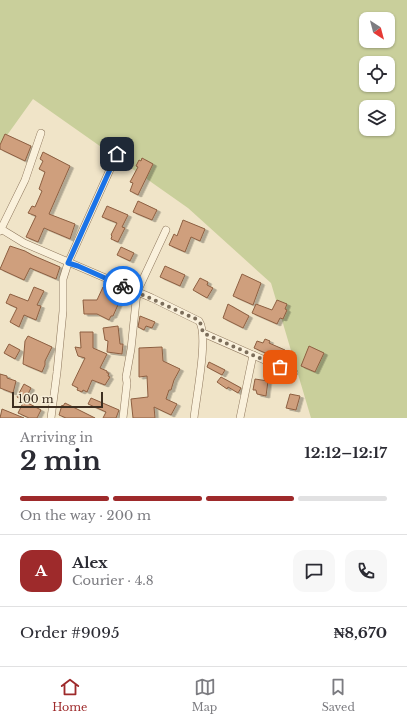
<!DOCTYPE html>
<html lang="en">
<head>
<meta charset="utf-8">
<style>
	:root { --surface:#fff; --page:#f7f7f7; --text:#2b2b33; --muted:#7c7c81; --line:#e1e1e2; --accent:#9e2a2b }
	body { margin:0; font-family:"Libre Baskerville",serif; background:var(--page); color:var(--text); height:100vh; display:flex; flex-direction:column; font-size:15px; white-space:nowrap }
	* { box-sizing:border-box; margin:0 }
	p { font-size:13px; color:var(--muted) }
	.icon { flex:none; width:22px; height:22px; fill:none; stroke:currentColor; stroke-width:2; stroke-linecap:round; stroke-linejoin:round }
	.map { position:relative; height:418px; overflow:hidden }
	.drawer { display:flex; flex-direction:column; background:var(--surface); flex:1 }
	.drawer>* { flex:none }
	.needle { width:26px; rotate:144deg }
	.tools { position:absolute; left:359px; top:12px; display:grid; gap:8px }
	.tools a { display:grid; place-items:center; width:36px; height:36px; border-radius:8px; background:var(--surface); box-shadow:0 1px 3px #0004; font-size:20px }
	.scale { position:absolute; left:12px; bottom:10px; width:91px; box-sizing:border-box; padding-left:4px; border:2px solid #3d2e20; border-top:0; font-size:11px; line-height:14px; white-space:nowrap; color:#3d2e20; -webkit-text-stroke:3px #f7eed8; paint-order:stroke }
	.pin { position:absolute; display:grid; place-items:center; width:34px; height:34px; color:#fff; margin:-17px; border-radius:8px; box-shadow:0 2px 6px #0006 }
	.courier { position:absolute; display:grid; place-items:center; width:40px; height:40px; margin:-20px; border:3px solid #1a73e8; border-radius:50%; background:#fff; color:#222; box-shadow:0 1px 5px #0007 }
	.summary em { font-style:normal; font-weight:800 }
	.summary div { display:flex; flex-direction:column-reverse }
	.summary { display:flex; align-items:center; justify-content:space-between; height:68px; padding:0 20px }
	h1 { font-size:26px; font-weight:800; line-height:30px }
	.bar { display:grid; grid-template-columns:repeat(4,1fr); gap:6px 4px; align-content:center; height:48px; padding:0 20px }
	.bar i { height:5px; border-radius:3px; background:var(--line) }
	.bar .on { background:var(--accent) }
	.bar p { grid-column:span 4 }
	.line { display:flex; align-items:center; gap:10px; padding:0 20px; border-top:1px solid var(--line) }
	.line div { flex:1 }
	.round { display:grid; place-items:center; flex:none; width:42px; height:42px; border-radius:12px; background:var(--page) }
	.tab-bar { display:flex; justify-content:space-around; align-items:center; height:56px; border-top:1px solid var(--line); background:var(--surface); font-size:11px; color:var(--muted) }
	.tab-bar a { display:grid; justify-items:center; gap:2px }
	.tab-bar .on { color:var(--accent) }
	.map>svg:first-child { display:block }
</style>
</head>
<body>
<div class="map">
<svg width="407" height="418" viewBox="0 0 407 418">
	<defs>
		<filter id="shadow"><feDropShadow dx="3.5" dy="2" stdDeviation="0" flood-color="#0004"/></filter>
	</defs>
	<rect width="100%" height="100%" fill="#f0e4c8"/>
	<path fill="#c9cf9b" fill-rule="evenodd" d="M0 0H407V418H311L271 283 188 208 33 99 0 145ZM366 19H388V41H366ZM366 63H388V85H366ZM366 107H388V129H366Z"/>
	<g fill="#cf9f7d" stroke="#8d5f41" filter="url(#shadow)">
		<path d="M5 134 31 146 25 161 0 149V145Z"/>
		<path d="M43 152 70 166 49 214 75 224 70 239 44 228 38 242 26 237 36 216 28 213 32 206 35 207 42 191 39 189 45 172 39 169 43 161 40 159Z"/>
		<path d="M142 158 153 164 138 195 130 191 133 183 130 182 138 167 136 166 139 160 141 161Z"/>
		<path d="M138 201 157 210 152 220 133 212Z"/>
		<path d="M107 206 128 215 122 227 125 228 118 242 111 239 112 236 111 235 117 223 102 217Z"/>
		<path d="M183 220 205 229 200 241 191 237 185 252 169 245 174 234 177 236Z"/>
		<path d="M10 246 25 251 32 255 60 267 56 279 30 268 24 280 0 269Z"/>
		<path d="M121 247 134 253 130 261 117 255Z"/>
		<path d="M165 266 185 275 180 286 160 277Z"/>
		<path d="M242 274 261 283 253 305 233 296Z"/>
		<path d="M200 278 208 282 207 285 213 288 207 298 193 290Z"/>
		<path d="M34 287 44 291 37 305 41 306 36 320 24 315 19 327 10 322 17 308 6 303 10 294 28 301Z"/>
		<path d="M103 287 120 295V297L121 298 113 316H111L109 320 97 314H84L83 300H97Z"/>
		<path d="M277 300 287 304 285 309 287 310 283 319 280 318 277 324 252 313 256 304 272 310Z"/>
		<path d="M228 304 249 316 243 328 223 318Z"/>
		<path d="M140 316 155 322 152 328 146 326 144 330 138 327Z"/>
		<path d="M118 326 120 344H123L122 354 107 352 108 341 105 340 103 328Z"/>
		<path d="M80 332H93V348L107 354 100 368 107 371V373H109L108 376 110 377 105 385 92 380 87 392 83 390 82 392 77 390 78 388 72 385 85 358 78 356 75 347 81 348Z"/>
		<path d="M28 336 52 347 45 361V365L42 372 23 364 25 341Z"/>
		<path d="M265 339 270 341 269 343 285 350 281 360 254 348 257 341 263 343Z"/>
		<path d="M9 344 20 350 15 359 4 353Z"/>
		<path d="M309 346 324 353 315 372 301 366Z"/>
		<path d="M162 347 163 361 180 369 174 380 171 390H169L166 399 177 404 171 415 154 407 155 418H133L131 399 148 397 147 376 139 377V348Z"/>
		<path d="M209 362 225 370 222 375 207 367Z"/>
		<path d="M0 374 7 376V378L16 381 13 393 0 388Z"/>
		<path d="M221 377 241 388 238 393 228 387 227 389 217 382Z"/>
		<path d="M255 379 268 381 266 396 257 394 256 390H253Z"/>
		<path d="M24 384 31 388 28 394 30 396 25 401 17 397Z"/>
		<path d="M290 394 300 396 296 410 286 408Z"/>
		<path d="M91 398 119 410 116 418H103L106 412 88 404Z"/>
		<path d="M24 401 41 410 37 418H29L18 413Z"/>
		<path d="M65 403 95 418H66L59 415 62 405 63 406Z"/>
		<path d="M2 409 24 418H0Z"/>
	</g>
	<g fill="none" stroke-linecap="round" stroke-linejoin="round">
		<defs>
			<g id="minor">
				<path d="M1 229 24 243 152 298 199 321C209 335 196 398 194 418"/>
				<path d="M0 231 25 180 41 133"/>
				<path d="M203 333 294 373"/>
				<path d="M51 418 57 372 63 311V279L68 263 117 154"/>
				<path d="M123 418 127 383 126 377 131 349 137 292 166 230"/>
				<path d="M240 418 253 355"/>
			</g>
		</defs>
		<use href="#minor" stroke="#8d765c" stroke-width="8"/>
		<use href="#minor" stroke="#faf1dc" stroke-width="7"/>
	</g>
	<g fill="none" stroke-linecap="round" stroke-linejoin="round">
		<path stroke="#7c6e5b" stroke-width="4" stroke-dasharray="0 7.2" d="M123 286 196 319 201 324 203 333 280 367"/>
		<path stroke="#1a73e8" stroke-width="5" d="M117 154 68 263 78 266 123 286"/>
	</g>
</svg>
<div class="tools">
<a><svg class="needle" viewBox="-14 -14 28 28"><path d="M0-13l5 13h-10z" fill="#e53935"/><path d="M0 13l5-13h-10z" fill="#7c7c81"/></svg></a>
<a><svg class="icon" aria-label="locate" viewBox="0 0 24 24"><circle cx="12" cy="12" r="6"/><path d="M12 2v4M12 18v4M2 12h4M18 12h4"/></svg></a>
<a><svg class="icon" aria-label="layers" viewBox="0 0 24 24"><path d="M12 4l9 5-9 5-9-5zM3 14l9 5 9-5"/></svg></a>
</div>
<div class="scale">100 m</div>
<div class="pin" style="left:280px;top:367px;background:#ea580c"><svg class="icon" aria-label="bag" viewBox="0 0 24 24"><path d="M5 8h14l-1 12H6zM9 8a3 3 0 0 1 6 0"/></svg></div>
<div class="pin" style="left:117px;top:154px;background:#1f2937"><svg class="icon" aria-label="home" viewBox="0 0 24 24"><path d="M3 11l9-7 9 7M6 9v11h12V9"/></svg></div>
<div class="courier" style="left:123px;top:286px"><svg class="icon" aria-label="bike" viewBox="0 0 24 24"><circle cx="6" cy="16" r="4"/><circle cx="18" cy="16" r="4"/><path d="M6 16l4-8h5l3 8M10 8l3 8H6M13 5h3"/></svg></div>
</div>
<section class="drawer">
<div class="summary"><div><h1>2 min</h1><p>Arriving in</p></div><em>12:12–12:17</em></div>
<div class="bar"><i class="on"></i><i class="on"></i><i class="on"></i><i></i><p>On the way · 200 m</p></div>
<div class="line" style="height:72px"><b class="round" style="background:var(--accent);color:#fff">A</b><div><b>Alex</b><p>Courier · 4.8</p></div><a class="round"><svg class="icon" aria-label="chat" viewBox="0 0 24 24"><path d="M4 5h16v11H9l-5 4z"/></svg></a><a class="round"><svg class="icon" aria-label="phone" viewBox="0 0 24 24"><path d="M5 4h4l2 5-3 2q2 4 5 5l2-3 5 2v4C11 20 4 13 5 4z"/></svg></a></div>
<div class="line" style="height:52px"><div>Order #9095</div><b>₦8,670</b></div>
</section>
<nav class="tab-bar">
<a class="on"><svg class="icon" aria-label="home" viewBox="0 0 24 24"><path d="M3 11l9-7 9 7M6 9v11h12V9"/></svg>Home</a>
<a><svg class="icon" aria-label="map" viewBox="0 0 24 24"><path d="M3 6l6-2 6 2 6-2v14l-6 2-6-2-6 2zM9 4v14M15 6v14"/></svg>Map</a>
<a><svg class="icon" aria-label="saved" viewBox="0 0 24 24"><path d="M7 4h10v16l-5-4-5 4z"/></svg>Saved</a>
</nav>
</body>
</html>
